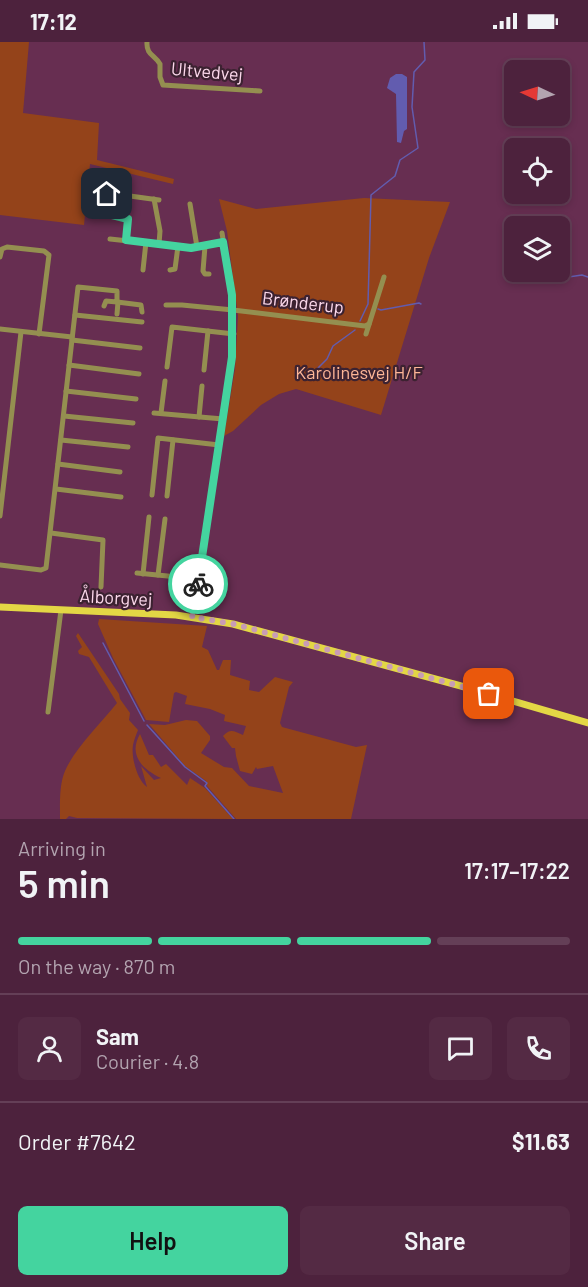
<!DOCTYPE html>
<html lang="en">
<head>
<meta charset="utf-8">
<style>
	:root { --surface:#4d223d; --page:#542a44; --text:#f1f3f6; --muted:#b3a4b0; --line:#643f57; --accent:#44d49f }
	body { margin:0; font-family:Barlow,sans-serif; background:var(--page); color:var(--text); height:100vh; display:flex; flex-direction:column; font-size:22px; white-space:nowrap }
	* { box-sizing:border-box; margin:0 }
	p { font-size:20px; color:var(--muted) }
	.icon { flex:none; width:33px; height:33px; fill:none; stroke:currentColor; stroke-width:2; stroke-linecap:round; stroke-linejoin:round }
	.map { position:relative; height:777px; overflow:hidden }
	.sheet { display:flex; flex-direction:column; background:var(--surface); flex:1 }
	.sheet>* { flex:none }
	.needle { width:39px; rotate:274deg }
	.buttons { position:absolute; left:504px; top:18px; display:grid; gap:12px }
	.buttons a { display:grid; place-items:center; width:66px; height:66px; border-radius:9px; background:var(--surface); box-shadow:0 3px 9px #0003,0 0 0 2px var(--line); font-size:30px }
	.pin { position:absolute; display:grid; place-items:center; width:51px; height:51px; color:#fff; margin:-26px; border-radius:12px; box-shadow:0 3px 9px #0006 }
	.courier { position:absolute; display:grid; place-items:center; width:60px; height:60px; margin:-30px; border:4px solid #44d49f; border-radius:50%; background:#fff; color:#222; box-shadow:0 2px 8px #0007 }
	.head em { font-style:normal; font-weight:600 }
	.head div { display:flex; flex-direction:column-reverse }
	.head { display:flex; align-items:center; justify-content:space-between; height:102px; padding:0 18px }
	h1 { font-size:39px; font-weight:600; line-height:45px }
	.bar { display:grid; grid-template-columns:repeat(4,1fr); gap:9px 6px; align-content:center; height:72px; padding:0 18px }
	.bar i { height:8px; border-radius:4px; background:var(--line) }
	.bar .selected { background:var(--accent) }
	.bar p { grid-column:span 4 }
	.line { display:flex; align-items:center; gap:15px; padding:0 18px; border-top:2px solid var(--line) }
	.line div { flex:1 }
	.round { display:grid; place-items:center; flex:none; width:63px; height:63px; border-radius:9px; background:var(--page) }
	.button { display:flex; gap:12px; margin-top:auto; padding:12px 18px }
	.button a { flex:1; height:69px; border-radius:9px; background:var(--accent); color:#111; font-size:24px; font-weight:600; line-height:69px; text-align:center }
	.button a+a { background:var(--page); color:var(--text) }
	.status { display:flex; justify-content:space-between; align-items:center; height:42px; padding:0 30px; background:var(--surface); direction:ltr }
	.status svg { height:16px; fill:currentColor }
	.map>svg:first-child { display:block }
</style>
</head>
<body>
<div class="status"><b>17:12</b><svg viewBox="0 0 49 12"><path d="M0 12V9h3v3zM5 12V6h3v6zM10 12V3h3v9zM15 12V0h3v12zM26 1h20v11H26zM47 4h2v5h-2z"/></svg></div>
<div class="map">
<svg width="588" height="777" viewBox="0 0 588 777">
	<rect width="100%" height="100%" fill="#672e51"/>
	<g fill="#94431a">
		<path d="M0 0H29L23 71 99 81 97 118 174 137 173 142 90 122 84 183 0 173Z"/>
		<path d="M364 156 450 160 429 216 381 373 296 347 279 352 261 363 233 389 224 394 235 327 238 274 227 189 219 157 256 167Z"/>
		<path d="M99 577 207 584 202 605 208 608 217 628H219L223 618H231L230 633 250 639 249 648 259 650 275 635 293 640 289 645 280 681 282 685 356 705 367 703 351 777H236L207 744 206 739 185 724 149 682 165 683 186 678 197 679 210 694V698L201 711 224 725 232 726 249 744 283 751 273 724 257 727 256 725 252 732 240 729 236 714 235 706H232L223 694C230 686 234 689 243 693L246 684 224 679 225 673 210 667 185 662 187 654 176 650 174 651 169 680 146 678 113 616 98 582Z"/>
		<path d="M78 591 119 652 120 657 130 671 129 678 138 688C136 693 134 698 133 703 131 715 137 738 147 745L141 724 154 738 161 736C142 727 128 713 140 692L149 713H153L161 725 166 722 187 743 190 736 205 746 233 777 77 776 69 774 66 777H60C60 762 59 743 65 729 75 706 101 681 117 661L89 615 79 612 78 609 82 605 76 594Z"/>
	</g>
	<path fill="#625caf" d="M396 32H402L407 35V87L404 89 401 101 397 100 396 52 387 46 390 36Z"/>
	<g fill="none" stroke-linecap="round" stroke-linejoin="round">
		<g stroke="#625caf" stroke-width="1.5">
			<path d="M548 238 582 233 588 235"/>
			<path d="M378 267 381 268 419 261 421 262"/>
			<path d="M360 279 368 262 371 153 395 134 400 118 418 106 412 65 414 30 425 18 424 0"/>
			<path d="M314 330 327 317 333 304 355 288"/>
			<path d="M103 601 144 679"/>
			<path d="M147 683 185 725 207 741 205 744 234 777"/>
		</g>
		<g stroke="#948f50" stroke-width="5">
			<path d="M147 0C146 13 155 13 160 22V35L163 43 260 49"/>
			<path d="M154 157 160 189 159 202"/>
			<path d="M190 162 197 205"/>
			<path d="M110 197 193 206 223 200"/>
			<path d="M126 198 128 177 112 173 106 166 107 152 113 148 124 147 130 154 159 158"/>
			<path d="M205 204 203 229 205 232H209"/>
			<path d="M0 215 2 207 7 205 44 209 49 213 39 292"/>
			<path d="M143 228 146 200"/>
			<path d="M170 228 175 227 178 204"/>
			<path d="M117 260 141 263 142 270"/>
			<path d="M166 263H182L233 268 365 284 369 282"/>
			<path d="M117 272 118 260"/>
			<path d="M75 273 142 280"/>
			<path d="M0 287 72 295"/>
			<path d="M366 292 384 235"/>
			<path d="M72 298 140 306"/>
			<path d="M69 323 139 332"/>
			<path d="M167 325 172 285 234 292"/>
			<path d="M204 328 208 289"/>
			<path d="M66 349 136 357"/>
			<path d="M154 371 223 377"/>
			<path d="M161 371 165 339"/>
			<path d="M64 374 133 381"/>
			<path d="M199 375 202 344"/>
			<path d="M61 398 128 405"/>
			<path d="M58 422 120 430"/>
			<path d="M56 447 121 455"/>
			<path d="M152 453 158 396 219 403"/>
			<path d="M167 454 173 398"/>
			<path d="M0 474 21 290"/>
			<path d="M51 491 103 498 101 545"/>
			<path d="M0 523 41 528 46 526 78 245 117 249V260L106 259 104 264"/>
			<path d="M137 531 198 537"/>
			<path d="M143 532 149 475"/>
			<path d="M158 533 165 477"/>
			<path d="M192 575 232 314V253L222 191"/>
			<path d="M48 670 61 568"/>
		</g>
		<path stroke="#e3d745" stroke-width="7" d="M0 565 176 573 233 582 461 644 588 681"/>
	</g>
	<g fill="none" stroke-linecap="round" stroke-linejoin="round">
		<path stroke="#c89cb5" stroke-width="6" stroke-dasharray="0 10.8" d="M198 542 192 575 234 582 489 652"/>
		<path stroke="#44d49f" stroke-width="8" d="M107 152 105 166 112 173 128 177 126 198 191 206 223 200 232 253V315L198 542"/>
	</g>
	<g text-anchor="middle" stroke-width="4.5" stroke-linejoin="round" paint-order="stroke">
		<g font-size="18" fill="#fcd8eb" stroke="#3c2231">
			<text transform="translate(207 30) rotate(5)" y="6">Ultvedvej</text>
			<text transform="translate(303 261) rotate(7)" y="6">Brønderup</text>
			<text transform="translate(116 556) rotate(3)" y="6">Ålborgvej</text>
		</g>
		<g font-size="18" fill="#feb697" stroke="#3c2231">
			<text x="359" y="337">Karolinesvej H/F</text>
		</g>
	</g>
</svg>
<div class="buttons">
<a><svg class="needle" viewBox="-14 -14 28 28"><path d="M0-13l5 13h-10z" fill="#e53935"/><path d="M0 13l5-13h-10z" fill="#b3a4b0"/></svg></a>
<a><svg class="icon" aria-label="locate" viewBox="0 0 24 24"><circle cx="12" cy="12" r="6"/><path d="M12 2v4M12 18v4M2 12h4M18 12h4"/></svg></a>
<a><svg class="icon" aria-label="layers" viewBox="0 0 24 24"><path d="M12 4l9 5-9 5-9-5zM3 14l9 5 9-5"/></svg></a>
</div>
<div class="pin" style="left:489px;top:652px;background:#ea580c"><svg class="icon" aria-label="bag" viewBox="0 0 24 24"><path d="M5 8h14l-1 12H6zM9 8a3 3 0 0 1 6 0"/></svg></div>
<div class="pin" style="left:107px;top:152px;background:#1f2937"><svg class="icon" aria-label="home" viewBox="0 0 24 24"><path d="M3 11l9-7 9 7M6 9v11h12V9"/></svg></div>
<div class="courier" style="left:198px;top:542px"><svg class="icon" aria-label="bike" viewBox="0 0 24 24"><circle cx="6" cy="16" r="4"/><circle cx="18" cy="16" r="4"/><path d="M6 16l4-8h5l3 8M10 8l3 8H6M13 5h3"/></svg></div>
</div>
<section class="sheet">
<div class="head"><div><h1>5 min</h1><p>Arriving in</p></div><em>17:17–17:22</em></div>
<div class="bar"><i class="selected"></i><i class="selected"></i><i class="selected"></i><i></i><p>On the way · 870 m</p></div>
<div class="line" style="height:108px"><a class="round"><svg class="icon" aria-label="person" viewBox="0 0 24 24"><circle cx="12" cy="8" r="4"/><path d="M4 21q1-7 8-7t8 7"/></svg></a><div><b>Sam</b><p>Courier · 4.8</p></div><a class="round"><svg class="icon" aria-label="chat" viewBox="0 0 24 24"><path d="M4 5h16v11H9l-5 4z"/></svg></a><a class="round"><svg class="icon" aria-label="phone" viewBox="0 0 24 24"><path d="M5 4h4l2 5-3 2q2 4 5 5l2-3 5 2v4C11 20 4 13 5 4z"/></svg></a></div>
<div class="line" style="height:78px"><div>Order #7642</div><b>$11.63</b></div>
<div class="button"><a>Help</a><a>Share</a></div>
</section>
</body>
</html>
